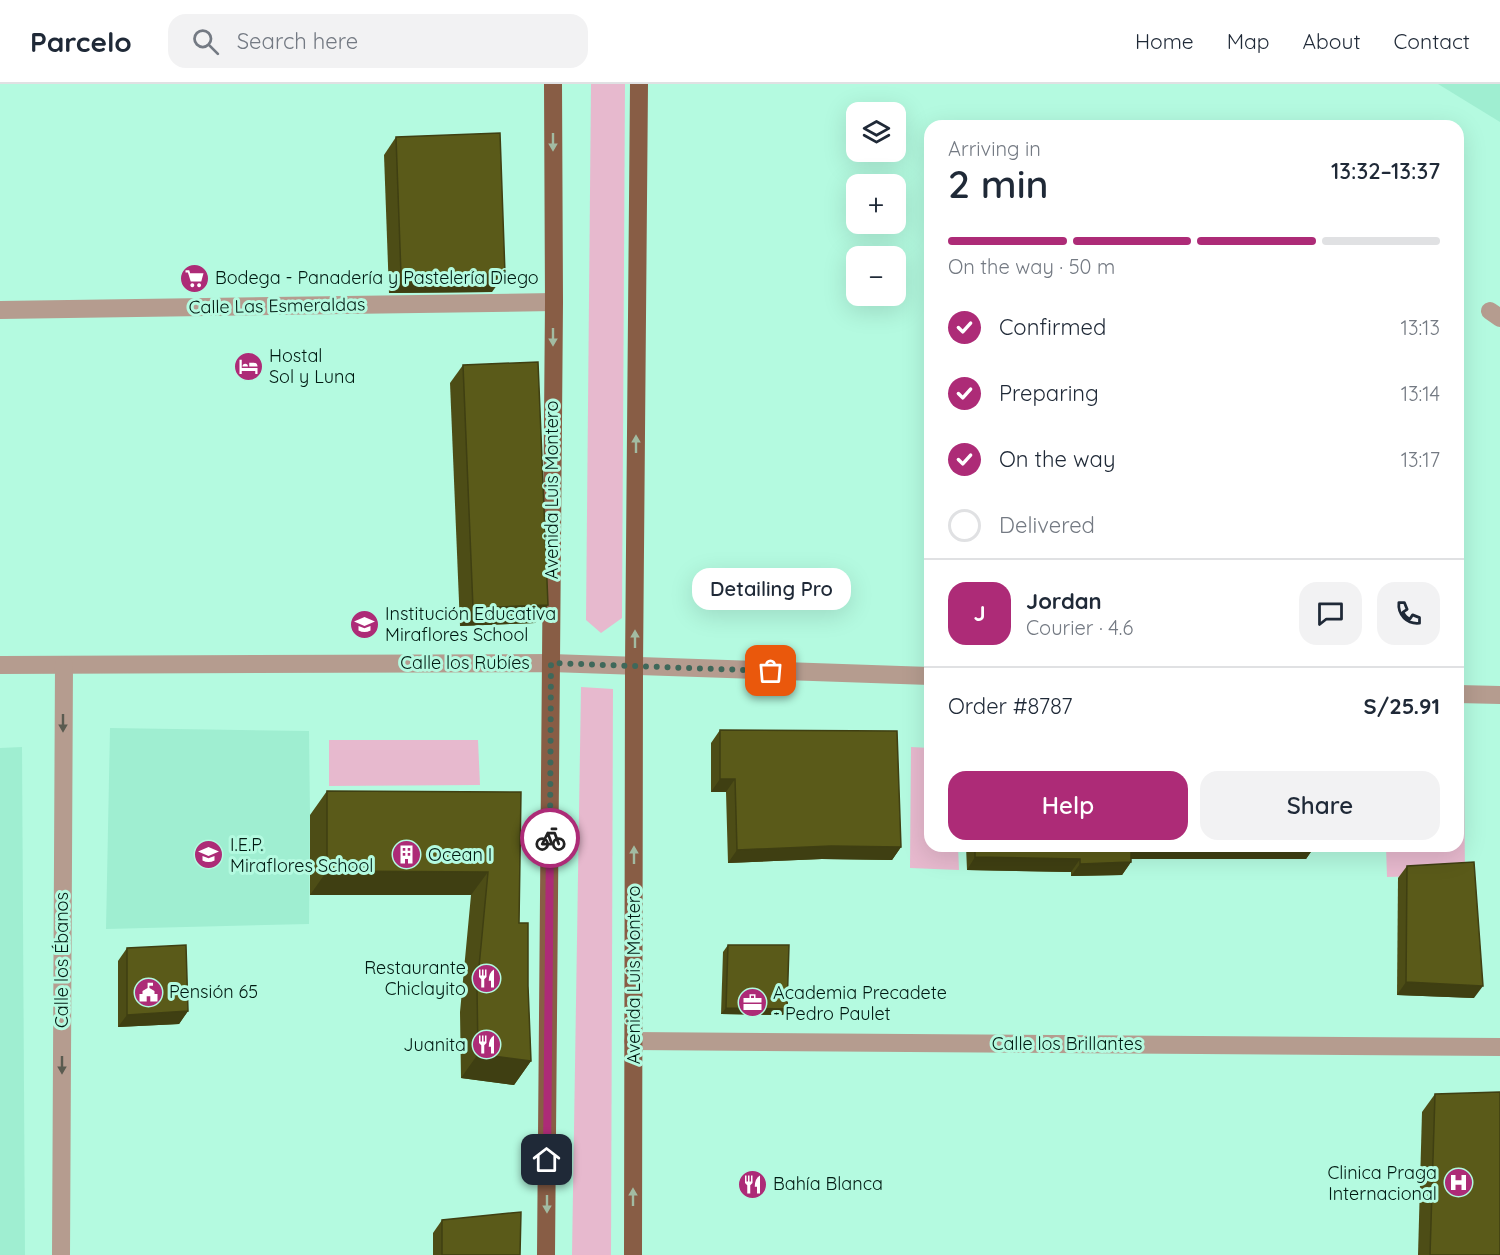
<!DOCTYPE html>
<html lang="en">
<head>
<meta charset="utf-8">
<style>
	:root { --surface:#fff; --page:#f2f2f3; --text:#1f2937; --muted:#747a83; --line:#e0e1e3; --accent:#ad2b77 }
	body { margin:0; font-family:Quicksand,sans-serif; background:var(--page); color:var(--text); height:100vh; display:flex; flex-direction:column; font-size:22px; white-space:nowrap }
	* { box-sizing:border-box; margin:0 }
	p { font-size:20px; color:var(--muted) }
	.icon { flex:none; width:33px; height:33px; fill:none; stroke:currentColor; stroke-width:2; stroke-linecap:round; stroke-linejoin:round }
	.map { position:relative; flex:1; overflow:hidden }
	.details { position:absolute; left:924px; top:36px; width:540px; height:732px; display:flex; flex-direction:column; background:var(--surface); border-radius:18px; box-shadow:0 6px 24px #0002 }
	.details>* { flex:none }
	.tools { position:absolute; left:846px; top:18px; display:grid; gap:12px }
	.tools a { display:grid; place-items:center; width:60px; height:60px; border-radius:12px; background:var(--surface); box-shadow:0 6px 24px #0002; font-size:30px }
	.pin { position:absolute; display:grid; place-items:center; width:51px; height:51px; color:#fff; margin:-26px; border-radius:12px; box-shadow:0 3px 9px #0006 }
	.courier { position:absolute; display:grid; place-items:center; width:60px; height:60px; margin:-30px; border:4px solid #ad2b77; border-radius:50%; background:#fff; color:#222; box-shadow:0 2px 8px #0007 }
	.bubble { position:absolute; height:42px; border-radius:18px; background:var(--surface); box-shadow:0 6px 24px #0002; font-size:20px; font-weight:600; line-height:42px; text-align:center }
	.head em { font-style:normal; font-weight:600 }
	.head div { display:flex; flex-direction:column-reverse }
	.head { display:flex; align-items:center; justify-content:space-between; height:102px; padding:0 24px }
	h1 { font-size:39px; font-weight:600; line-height:45px }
	.bar { display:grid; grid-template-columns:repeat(4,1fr); gap:9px 6px; align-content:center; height:72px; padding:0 24px }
	.bar i { height:8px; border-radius:4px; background:var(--line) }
	.bar .current { background:var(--accent) }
	.bar p { grid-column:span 4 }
	.line { display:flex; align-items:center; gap:15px; padding:0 24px; border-top:2px solid var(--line) }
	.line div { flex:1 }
	.round { display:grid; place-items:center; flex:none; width:63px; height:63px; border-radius:18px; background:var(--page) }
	ol { padding:0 24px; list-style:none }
	li { display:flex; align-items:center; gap:18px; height:66px }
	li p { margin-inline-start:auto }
	li .icon { padding:6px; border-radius:50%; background:var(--accent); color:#fff; stroke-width:4 }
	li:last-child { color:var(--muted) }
	li i { width:33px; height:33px; border:3px solid var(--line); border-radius:50% }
	.cta { display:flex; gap:12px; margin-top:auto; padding:12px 24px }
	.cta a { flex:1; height:69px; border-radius:18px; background:var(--accent); color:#fff; font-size:24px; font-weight:600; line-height:69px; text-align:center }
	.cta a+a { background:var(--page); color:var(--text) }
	header { display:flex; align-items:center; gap:36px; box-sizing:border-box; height:84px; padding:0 30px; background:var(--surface); border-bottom:2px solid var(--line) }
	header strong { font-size:28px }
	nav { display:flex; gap:33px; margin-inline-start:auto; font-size:21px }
	.search { width:420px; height:54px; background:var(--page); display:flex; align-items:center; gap:15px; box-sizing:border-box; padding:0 21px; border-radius:18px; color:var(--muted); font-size:22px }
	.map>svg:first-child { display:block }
</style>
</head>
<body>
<header>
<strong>Parcelo</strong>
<div class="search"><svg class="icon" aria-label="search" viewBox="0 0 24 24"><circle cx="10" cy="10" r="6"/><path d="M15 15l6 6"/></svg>Search here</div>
<nav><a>Home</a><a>Map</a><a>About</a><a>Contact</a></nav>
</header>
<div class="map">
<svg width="1500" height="1171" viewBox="0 0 1500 1171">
	<rect width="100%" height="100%" fill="#b4fae0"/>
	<g fill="#9feed1">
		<path d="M1438 0H1500V38Z"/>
		<path d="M110 644 309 647 310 731 309 840 106 845Z"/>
		<path d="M22 663 25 1171H0V664Z"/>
	</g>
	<g fill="#e7b9ce">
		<path d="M591 0H625L622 534 601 549 586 536Z"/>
		<path d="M581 603 613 605 611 1171H572Z"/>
		<path d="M329 656H478L480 701 329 702Z"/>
		<path d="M911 663 930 664V762H958L959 786 910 784Z"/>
		<path d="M1458 684H1464L1465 791 1387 793 1386 762H1458Z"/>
	</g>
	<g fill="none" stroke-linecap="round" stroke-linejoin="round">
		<g stroke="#b59c8f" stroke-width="18">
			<path d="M0 226 554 218"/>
			<path d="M1490 227 1500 234"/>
			<path d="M0 581 551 579 930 592"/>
			<path d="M1458 610 1500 611"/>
			<path d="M633 957 1500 963"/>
			<path d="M61 1171 64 581"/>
		</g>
		<g stroke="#885d45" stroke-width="18">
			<path d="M546 1171 554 218 553 0"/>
			<path d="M633 1171 634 582 639 0"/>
		</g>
	</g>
	<g fill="#4d4d16">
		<path d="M396 53 492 208 389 209 384 71Z"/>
		<path d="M463 281 535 539 460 542 450 299Z"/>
		<path d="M720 646 901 763 892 776 822 775 728 779 726 708H711V659Z"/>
		<path d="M327 707 521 708 519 839 528 902 531 977 514 1001 461 994 460 928 471 811H310V731Z"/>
		<path d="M966 762H1315L1306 775H1131V778L1122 791 1071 792V788L967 786Z"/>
		<path d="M1407 782 1474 914 1397 911 1398 794Z"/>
		<path d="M728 861 787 925 783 931 721 930 723 868Z"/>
		<path d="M127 864 188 927 179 940 118 943V877Z"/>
		<path d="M1435 1010 1500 1171H1418L1422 1028Z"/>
		<path d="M442 1136 520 1171H433V1149Z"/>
	</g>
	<g fill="#3f3f12">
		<path d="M505 190 492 208 389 209 401 191Z"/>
		<path d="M548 521 535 539 460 542 473 524Z"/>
		<path d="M720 695H735L726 708H711Z"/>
		<path d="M831 762 901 763 892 776 822 775 728 779 737 766Z"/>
		<path d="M1131 762H1315L1306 775H1122Z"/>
		<path d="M975 773 1080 775 1071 788 967 786Z"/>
		<path d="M1131 778 1122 791 1071 792 1080 780Z"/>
		<path d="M327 787 488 788 471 811H310Z"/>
		<path d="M1406 898 1483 902 1474 914 1397 911Z"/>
		<path d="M726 924 787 925 783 931 721 930Z"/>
		<path d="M188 927 179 940 118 943 127 931Z"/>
		<path d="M478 970 531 977 514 1001 461 994Z"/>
	</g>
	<g fill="#5a5a19" stroke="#3f3f12" stroke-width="1.5">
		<path d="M500 49 505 190 401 191 396 53Z"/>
		<path d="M538 278 548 521 473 524 463 281Z"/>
		<path d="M720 646 897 647 901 763 831 762 737 766 735 695H720Z"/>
		<path d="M327 707 521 708 519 839H528V902L531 977 478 970 477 904 488 788 327 787Z"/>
		<path d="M975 762H1315H1131V778L1080 780V775L975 773Z"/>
		<path d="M1474 778 1483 902 1406 898 1407 782Z"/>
		<path d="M186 861 188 927 127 931V864Z"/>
		<path d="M728 861H789L787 925 726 924Z"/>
		<path d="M1500 1008V1171H1430L1435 1010Z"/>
		<path d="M521 1128 520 1171H442V1136Z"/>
	</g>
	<defs><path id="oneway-solid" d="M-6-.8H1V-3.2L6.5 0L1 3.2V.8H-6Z" transform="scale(1.5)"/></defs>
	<g fill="#a2bba2">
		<use href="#oneway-solid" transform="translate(553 58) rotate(90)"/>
		<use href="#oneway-solid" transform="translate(553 253) rotate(90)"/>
		<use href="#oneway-solid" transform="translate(636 360) rotate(-90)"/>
		<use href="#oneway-solid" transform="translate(635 555) rotate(-90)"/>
		<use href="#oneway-solid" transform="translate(634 771) rotate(-90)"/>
		<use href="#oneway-solid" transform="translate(633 1113) rotate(-90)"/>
		<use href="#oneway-solid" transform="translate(547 1120) rotate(90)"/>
	</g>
	<g fill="#5a5b50">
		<use href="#oneway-solid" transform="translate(63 639) rotate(90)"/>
		<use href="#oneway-solid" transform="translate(62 981) rotate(90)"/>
	</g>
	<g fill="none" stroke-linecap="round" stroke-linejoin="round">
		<path stroke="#3f685a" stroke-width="6" stroke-dasharray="0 10.8" d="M550 754 551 579 771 587"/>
		<path stroke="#ad2b77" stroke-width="8" d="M547 1076 550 754"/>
	</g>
	<defs>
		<symbol id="supermarket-disc" viewBox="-11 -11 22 22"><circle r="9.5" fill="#ad2b77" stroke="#b4fae0"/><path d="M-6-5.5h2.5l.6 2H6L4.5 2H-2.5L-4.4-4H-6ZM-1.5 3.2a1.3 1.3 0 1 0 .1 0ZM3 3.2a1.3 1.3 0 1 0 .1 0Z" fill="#fff"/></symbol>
		<symbol id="hotel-disc" viewBox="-11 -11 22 22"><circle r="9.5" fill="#ad2b77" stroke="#b4fae0"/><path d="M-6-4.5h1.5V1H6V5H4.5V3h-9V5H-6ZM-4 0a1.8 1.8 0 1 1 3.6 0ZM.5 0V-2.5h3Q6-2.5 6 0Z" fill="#fff"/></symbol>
		<symbol id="school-disc" viewBox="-11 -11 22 22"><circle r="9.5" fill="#ad2b77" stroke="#b4fae0"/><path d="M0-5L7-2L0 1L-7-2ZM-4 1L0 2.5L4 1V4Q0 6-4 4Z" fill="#fff"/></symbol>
		<symbol id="building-disc" viewBox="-11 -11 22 22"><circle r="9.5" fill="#ad2b77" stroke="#b4fae0"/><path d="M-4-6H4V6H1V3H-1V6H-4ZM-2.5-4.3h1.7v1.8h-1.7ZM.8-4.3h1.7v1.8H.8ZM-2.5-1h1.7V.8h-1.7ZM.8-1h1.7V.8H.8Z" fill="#fff"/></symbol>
		<symbol id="restaurant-disc" viewBox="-11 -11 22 22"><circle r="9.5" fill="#ad2b77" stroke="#b4fae0"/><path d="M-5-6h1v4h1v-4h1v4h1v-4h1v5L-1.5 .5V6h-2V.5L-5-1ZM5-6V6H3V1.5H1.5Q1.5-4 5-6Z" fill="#fff"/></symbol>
		<symbol id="civic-disc" viewBox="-11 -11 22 22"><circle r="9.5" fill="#ad2b77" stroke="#b4fae0"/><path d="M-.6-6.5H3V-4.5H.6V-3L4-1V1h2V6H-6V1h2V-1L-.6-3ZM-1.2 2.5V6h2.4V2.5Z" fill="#fff"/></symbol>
		<symbol id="office-disc" viewBox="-11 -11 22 22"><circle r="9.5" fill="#ad2b77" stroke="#b4fae0"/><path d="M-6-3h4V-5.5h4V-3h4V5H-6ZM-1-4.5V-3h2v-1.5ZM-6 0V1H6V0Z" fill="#fff"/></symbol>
		<symbol id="hospital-disc" viewBox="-11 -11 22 22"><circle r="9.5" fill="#ad2b77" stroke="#b4fae0"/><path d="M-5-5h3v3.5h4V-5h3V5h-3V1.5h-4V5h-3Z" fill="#fff"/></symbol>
	</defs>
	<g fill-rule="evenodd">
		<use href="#supermarket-disc" x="178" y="178" width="33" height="33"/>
		<use href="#hotel-disc" x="232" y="266" width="33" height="33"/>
		<use href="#school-disc" x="348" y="524" width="33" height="33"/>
		<use href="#school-disc" x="192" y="754" width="33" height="33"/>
		<use href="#building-disc" x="390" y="754" width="33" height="33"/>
		<use href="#restaurant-disc" x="470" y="878" width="33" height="33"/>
		<use href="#civic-disc" x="132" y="892" width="33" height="33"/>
		<use href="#office-disc" x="736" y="902" width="33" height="33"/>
		<use href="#restaurant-disc" x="470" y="944" width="33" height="33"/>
		<use href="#hospital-disc" x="1442" y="1082" width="33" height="33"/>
		<use href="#restaurant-disc" x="736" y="1084" width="33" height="33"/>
	</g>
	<g text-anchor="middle" stroke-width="6" stroke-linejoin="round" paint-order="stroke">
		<g font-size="18" fill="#001a12" stroke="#b4fae0" text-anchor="start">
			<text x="215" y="200">Bodega - Panadería y Pastelería Diego</text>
			<text x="269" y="278">Hostal<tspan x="269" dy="21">Sol y Luna</tspan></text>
			<text x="385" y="536">Institución Educativa<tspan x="385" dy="21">Miraflores School</tspan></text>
			<text x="230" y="767">I.E.P.<tspan x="230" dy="21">Miraflores School</tspan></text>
			<text x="428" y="777">Ocean I</text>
			<text x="466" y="890" text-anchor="end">Restaurante<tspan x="466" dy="21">Chiclayito</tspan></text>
			<text x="169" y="914">Pensión 65</text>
			<text x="773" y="915">Academia Precadete<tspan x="773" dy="21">- Pedro Paulet</tspan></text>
			<text x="466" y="967" text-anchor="end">Juanita</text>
			<text x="1437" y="1095" text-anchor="end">Clinica Praga<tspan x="1437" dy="21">Internacional</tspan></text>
			<text x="773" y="1106">Bahía Blanca</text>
		</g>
		<g font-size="18" fill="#001a12" stroke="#b4fae0">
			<text transform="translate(277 222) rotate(-1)" y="6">Calle Las Esmeraldas</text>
			<text transform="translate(552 406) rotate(-90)" y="6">Avenida Luis Montero</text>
			<text x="465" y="585">Calle los Rubíes</text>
			<text transform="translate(62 876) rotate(-90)" y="6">Calle los Ébanos</text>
			<text transform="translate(634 891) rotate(-90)" y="6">Avenida Luis Montero</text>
			<text x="1067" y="966">Calle los Brillantes</text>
		</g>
	</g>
</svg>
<div class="tools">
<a><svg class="icon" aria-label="layers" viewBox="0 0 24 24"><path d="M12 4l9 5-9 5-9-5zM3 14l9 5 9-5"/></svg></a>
<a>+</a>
<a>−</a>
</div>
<div class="pin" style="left:771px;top:587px;background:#ea580c"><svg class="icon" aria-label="bag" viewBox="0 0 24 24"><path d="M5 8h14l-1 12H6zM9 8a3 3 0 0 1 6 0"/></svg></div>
<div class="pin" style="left:547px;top:1076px;background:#1f2937"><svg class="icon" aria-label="home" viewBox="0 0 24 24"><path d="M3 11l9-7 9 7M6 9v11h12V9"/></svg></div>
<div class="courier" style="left:550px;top:754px"><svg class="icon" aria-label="bike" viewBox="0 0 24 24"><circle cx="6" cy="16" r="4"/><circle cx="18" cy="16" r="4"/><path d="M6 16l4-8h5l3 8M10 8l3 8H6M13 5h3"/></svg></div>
<div class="bubble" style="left:692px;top:484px;width:159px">Detailing Pro</div>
<section class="details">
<div class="head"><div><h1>2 min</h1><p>Arriving in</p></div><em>13:32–13:37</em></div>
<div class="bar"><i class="current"></i><i class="current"></i><i class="current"></i><i></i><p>On the way · 50 m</p></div>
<ol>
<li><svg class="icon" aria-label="check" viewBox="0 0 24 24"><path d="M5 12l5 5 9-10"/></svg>Confirmed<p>13:13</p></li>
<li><svg class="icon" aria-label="check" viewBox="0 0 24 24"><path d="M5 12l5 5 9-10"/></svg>Preparing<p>13:14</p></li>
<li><svg class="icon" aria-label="check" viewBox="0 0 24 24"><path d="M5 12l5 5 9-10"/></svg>On the way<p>13:17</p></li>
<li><i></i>Delivered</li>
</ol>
<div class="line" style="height:108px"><b class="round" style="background:var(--accent);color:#fff">J</b><div><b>Jordan</b><p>Courier · 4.6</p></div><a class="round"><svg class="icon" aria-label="chat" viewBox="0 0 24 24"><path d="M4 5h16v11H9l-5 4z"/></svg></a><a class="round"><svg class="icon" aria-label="phone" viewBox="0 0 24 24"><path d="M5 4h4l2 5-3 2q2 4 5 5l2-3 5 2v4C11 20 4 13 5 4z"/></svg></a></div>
<div class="line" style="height:78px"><div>Order #8787</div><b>S/25.91</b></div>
<div class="cta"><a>Help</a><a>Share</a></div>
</section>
</div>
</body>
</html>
